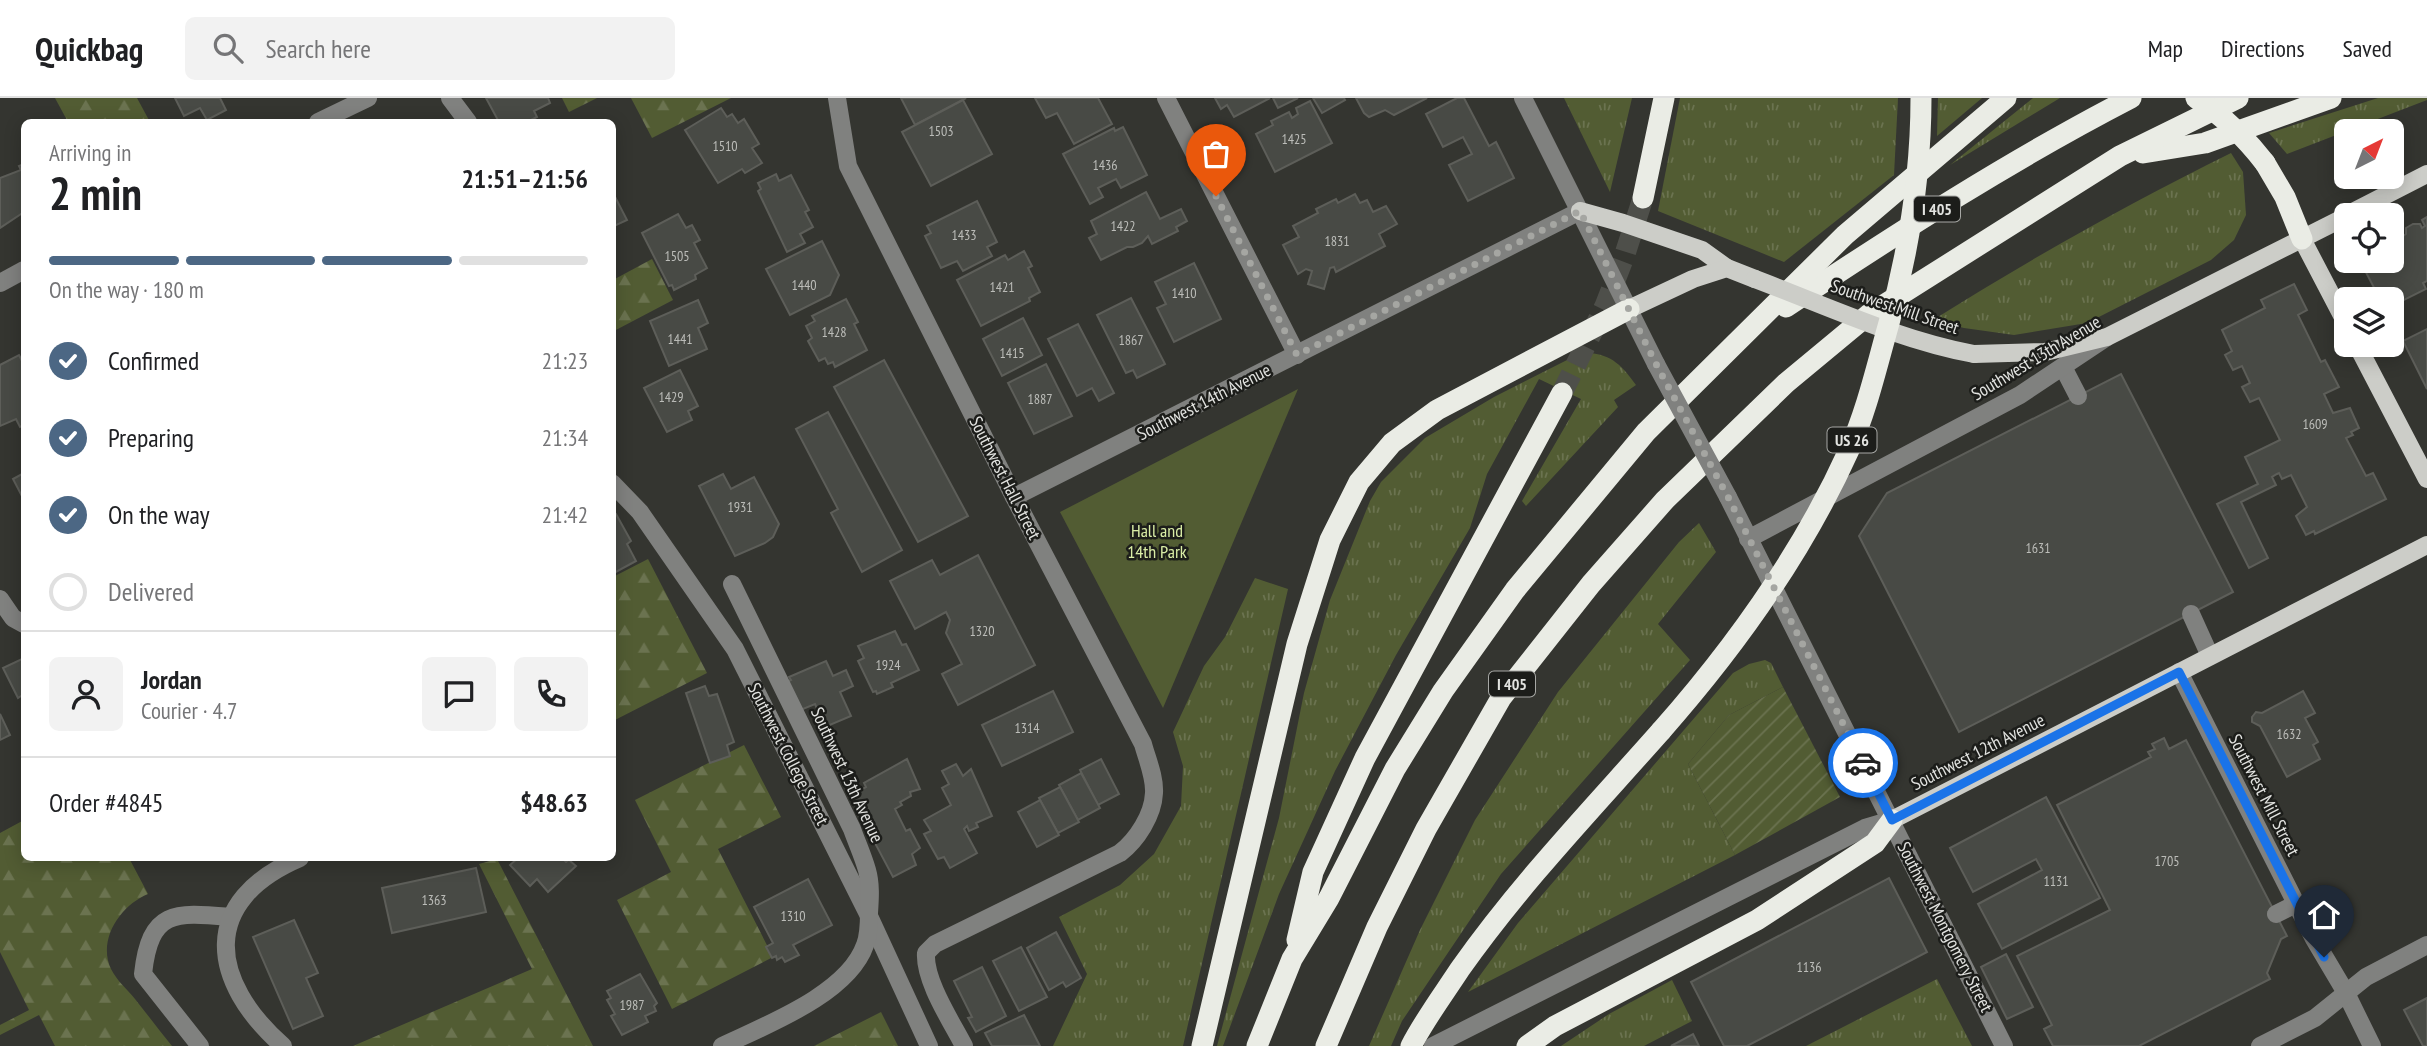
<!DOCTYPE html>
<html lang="en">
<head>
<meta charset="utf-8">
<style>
	:root { --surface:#fff; --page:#f2f2f2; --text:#202124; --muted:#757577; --line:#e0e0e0; --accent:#4c6784 }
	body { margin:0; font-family:"PT Sans Narrow",sans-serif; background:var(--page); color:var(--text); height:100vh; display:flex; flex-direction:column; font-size:26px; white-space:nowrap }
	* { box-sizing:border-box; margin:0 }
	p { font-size:23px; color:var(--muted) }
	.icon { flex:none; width:38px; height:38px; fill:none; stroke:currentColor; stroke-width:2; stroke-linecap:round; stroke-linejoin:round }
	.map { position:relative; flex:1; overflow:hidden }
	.sheet { position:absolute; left:21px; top:21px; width:595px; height:742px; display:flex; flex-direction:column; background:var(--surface); border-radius:10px; box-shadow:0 4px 18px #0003 }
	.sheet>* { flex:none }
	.needle { width:46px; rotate:42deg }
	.tools { position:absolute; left:2334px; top:21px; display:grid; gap:14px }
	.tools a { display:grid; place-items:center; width:70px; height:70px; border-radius:10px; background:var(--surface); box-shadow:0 4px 18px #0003; font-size:35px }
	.pin { position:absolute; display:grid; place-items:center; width:60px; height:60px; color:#fff; margin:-72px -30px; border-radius:50% 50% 50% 0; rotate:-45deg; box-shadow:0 0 7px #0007 }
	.pin .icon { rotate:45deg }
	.courier { position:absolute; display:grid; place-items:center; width:70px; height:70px; margin:-35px; border:5px solid #1a73e8; border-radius:50%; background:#fff; color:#222; box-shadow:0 2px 9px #0007 }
	.summary em { font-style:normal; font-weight:700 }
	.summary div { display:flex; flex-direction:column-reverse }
	.summary { display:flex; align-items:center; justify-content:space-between; height:119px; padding:0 28px }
	h1 { font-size:46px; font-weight:700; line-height:52px }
	.bar { display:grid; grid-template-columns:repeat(4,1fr); gap:10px 7px; align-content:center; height:84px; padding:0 28px }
	.bar i { height:9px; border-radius:5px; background:var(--line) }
	.bar .active { background:var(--accent) }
	.bar p { grid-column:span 4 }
	.line { display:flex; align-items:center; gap:18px; padding:0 28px; border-top:2px solid var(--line) }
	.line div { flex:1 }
	.round { display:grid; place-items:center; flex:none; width:74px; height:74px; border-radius:10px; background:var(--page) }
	ol { padding:0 28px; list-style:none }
	li { display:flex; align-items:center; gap:21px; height:77px }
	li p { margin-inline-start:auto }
	li .icon { padding:7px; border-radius:50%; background:var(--accent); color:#fff; stroke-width:4 }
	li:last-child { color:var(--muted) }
	li i { width:38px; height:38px; border:4px solid var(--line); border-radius:50% }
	header { display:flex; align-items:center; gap:42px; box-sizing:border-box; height:98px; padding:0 35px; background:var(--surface); border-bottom:2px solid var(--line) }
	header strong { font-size:33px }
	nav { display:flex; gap:38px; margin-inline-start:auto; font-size:24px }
	.search { width:490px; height:63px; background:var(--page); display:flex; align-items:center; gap:18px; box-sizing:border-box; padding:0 24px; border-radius:10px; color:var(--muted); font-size:26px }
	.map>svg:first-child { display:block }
</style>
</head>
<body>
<header>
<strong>Quickbag</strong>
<div class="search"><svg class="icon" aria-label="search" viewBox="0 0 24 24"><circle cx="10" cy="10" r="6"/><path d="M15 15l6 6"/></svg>Search here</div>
<nav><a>Map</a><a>Directions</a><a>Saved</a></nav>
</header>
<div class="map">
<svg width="2427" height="948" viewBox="0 0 2427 948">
	<defs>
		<pattern id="grass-tufts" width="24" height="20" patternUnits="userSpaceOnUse" patternTransform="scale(1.75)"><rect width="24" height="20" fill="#525c33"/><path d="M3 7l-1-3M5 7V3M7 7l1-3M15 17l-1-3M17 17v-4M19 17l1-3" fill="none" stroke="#6b7350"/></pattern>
		<pattern id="forest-firs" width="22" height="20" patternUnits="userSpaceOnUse" patternTransform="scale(1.75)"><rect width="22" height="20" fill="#525c33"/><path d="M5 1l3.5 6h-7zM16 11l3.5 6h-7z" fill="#6b7350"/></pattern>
		<pattern id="garden-furrows" width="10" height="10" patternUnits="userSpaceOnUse" patternTransform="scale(1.75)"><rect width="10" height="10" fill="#525c33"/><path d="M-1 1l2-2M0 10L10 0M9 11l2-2" fill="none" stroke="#6b7350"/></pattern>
	</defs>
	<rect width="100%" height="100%" fill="#343530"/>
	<g fill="url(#grass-tufts)">
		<path d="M1564 0H1632L1610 94Z"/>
		<path d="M1680 0H1898L1894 77 1784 164 1658 113Z"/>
		<path d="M1938 0H1982L1937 38Z"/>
		<path d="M2033 0H2060L1950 67Z"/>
		<path d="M2378 0H2427V2L2287 56 2269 35Z"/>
		<path d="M2231 55 2243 74 2246 117 2234 142 2211 162 2087 225 2014 237 1964 230 1933 222C2030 161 2128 106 2231 55Z"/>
		<path d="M1588 255C1612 256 1623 269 1636 287L1614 302 1618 309 1526 408 1522 403 1581 301 1539 281 1487 376 1470 430 1396 557 1335 673 1279 796 1223 948H1217L1279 720 1304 595 1330 502 1370 403 1381 384 1425 340 1494 299 1573 259Z"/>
		<path d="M1699 425 1716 454 1658 526 1690 562 1501 776 1402 923 1391 948H1369L1420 832 1475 722 1558 594 1679 444Z"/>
		<path d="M1255 480 1288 491 1183 948H1053L1087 876 1059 819 1120 787 1154 756 1181 708 1183 668 1173 634 1204 568 1225 539Z"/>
		<path d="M1765 562 1771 565 1783 589 1729 617 1688 666 1735 757 1468 894 1518 825 1733 575 1749 566Z"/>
		<path d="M1937 881 1972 948H1806Z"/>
		<path d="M1672 882 1692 923 1644 948H1561L1609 916Z"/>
	</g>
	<g fill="url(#forest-firs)">
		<path d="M55 0H137L150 24H68Z"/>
		<path d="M562 0H597L569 14Z"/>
		<path d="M631 0H731L652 40Z"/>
		<path d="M652 161 673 202 614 233 612 229 613 182Z"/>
		<path d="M648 461 707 575 613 623V479Z"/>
		<path d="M744 647 781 719 718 751 773 859 672 911 617 802 671 774 635 702Z"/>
		<path d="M24 722V760H129L148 796C121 807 97 841 111 871 117 883 127 891 135 901 147 916 159 932 172 948H55L39 917 0 937V927L29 912 0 854V735Z"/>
		<path d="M497 761 593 948H353L532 871 479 766Z"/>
		<path d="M881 914 898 948H814Z"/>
	</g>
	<path fill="#525c33" d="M1298 291 1163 610 1060 414Z"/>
	<path fill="url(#garden-furrows)" d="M1783 589 1840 699 1735 757 1688 666 1729 617Z"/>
	<g fill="#484a45" stroke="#5d5e59" stroke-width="2">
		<path d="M175 0H220L226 12 207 22 200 10 184 18Z"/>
		<path d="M486 0H548L550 5 534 13 537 19 527 24H499Z"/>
		<path d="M901 0H966L915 27Z"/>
		<path d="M1035 0H1098L1112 26 1074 46 1057 15 1046 20Z"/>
		<path d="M1215 0H1270L1234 19 1227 7 1221 11Z"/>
		<path d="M1273 0H1298L1278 10Z"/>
		<path d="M1313 0H1344L1345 2 1322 15Z"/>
		<path d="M1356 0H1427L1394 17 1385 12 1369 19 1364 15Z"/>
		<path d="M1457 0H1464L1489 48 1496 44 1514 80 1468 103 1449 67 1472 56 1463 39 1443 49 1426 16Z"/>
		<path d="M963 2 992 56 931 88 902 34Z"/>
		<path d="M1310 3 1332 45 1275 74 1256 36 1273 27 1271 23 1289 14 1292 20 1298 16 1296 10Z"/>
		<path d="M721 10 727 19 732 16 738 25 744 21 759 46 752 50 762 65 745 75 742 71 718 85 685 32Z"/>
		<path d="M1123 29 1147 77 1121 90 1116 81 1098 90 1103 99 1090 106 1063 56 1114 30 1115 33Z"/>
		<path d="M24 66V114L0 130V80L21 72 19 68Z"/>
		<path d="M776 76 779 83 791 77 809 112 805 114 813 129 800 136 805 145 787 154 758 93 761 91 758 85Z"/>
		<path d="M612 93 627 122 612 129Z"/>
		<path d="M1146 94 1160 121 1181 111 1187 123 1176 129 1178 133 1152 146 1148 138 1142 145 1133 149H1127L1101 162 1089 140 1097 136 1091 123Z"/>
		<path d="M1355 96 1360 105 1367 102 1373 114 1386 108 1397 126 1379 136 1385 148 1336 174 1334 169 1330 170 1324 191 1308 186 1312 173 1306 171 1298 176 1283 147 1299 139 1293 128 1318 115 1316 111 1336 101 1338 105Z"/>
		<path d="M977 103 997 144 987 149 992 158 963 173 957 163 941 170 925 138 931 135 927 128Z"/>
		<path d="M678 116 686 130 692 127 700 142 694 145 707 170 695 177 696 181 674 192 672 187 669 188 642 135Z"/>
		<path d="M2427 119V183L2423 185 2426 191 2392 208V201H2380L2360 163H2392V137L2397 134 2400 140 2406 136V130L2413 126H2420L2422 130 2425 128 2422 122Z"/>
		<path d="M822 143 839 177 830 197 790 217 766 171Z"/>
		<path d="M1024 153 1032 168 1028 170 1040 194 1029 200 1030 203 981 228 957 182 1005 157 1008 162Z"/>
		<path d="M1194 165 1221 221 1174 244 1157 210 1166 206 1155 184Z"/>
		<path d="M2294 186 2307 212 2298 217 2321 264 2325 262 2339 289 2324 296 2333 315 2350 310 2359 330 2351 334 2353 337 2346 340 2366 378 2373 375 2386 401 2315 436 2314 433 2306 437 2296 418 2307 409 2291 377 2282 381 2279 375 2277 376 2272 379 2276 387 2241 404 2268 460 2249 470 2217 406 2258 386 2245 359 2280 342 2259 300 2250 304 2242 289 2250 285 2242 268 2233 272 2225 257 2232 253 2222 232 2265 210 2261 202Z"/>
		<path d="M1131 200 1165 266 1137 280 1133 272 1126 275 1097 217Z"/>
		<path d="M846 201 858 224 854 226 867 252 835 269 833 264 828 266 825 260 819 263 808 243 812 240 806 228 815 223 812 218Z"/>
		<path d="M698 202 708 225 698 230 707 251 669 268 650 223Z"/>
		<path d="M1023 220 1042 257 1002 278 983 241Z"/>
		<path d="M1078 226 1114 295 1099 303 1092 290 1077 298 1048 241Z"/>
		<path d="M2427 231V291L2403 243Z"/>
		<path d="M19 257 24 267V327L20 329 16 321 0 328V267Z"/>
		<path d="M884 262 968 418 918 444 834 289Z"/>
		<path d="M1046 266 1072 318 1034 336 1008 285Z"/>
		<path d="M680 272 698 308 688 313 692 322 667 334 644 290Z"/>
		<path d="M2121 276 2233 494 1959 634 1859 438 1887 395Z"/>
		<path d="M828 314 902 452 862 474 831 415 838 411 796 331Z"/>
		<path d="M24 375V402L13 381Z"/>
		<path d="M723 376 731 391 754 379 779 426 773 439 765 445 735 458 699 388Z"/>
		<path d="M616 416 631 443 627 446 636 463 612 476V418Z"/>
		<path d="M978 457 1035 567 958 607 942 576 962 566 946 535 950 522 946 514 915 531 890 483 932 462 940 477Z"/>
		<path d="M895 533 902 547 906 546 919 572 891 585 893 589 877 596 876 593 873 594 858 563 864 560 858 548Z"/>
		<path d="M24 560V596L18 600 3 570Z"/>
		<path d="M826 563 833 578 846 572 853 588 840 594 851 618 825 629 815 606 798 613 786 584 791 582 789 579Z"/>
		<path d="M705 588 709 598 717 596 734 644 727 647 730 658 710 665 686 595Z"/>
		<path d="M1053 593 1073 634 1002 668 982 627Z"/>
		<path d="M2303 593 2315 615 2305 620 2318 644 2313 647 2320 661 2287 679 2260 628 2252 624V619L2256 614 2262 615Z"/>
		<path d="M0 616 10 637 0 642Z"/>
		<path d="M2164 640 2169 651 2186 642 2287 838 2281 841 2267 875 2270 881 2139 948H2053L2044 931 2052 927 2017 858 2110 812 2057 707 2151 659 2148 654 2155 651 2152 646Z"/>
		<path d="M907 661 920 691 910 694 911 698 900 704 902 707 895 711 906 733 910 731 920 750 912 756 916 767 893 779 850 698 866 689 864 685Z"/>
		<path d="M1101 661 1119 696 1098 707 1080 672Z"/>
		<path d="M956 666 963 678 971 671 992 718 976 725 978 729 969 733 967 728 964 731 977 755 950 770 944 759 938 761 924 736 931 733 924 722 951 707 942 690 949 686 942 673Z"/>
		<path d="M1081 675 1100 710 1078 722 1059 687Z"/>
		<path d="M1060 689 1079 724 1058 735 1039 700Z"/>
		<path d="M2046 699 2100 800 2002 851 1978 806 2042 772 2036 761 1973 794 1950 750Z"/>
		<path d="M1040 702 1059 737 1037 749 1018 714Z"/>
		<path d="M518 760H562L566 764 569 762 576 768 548 794 537 781 530 788 510 767Z"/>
		<path d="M476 770 486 814 392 835 382 790Z"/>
		<path d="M1889 780 1927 854 1747 948H1724L1691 884Z"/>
		<path d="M808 781 832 827 793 847 799 857 785 864 782 859 777 862 776 858 772 860 766 849 773 845 754 809Z"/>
		<path d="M294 822 318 875 306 880 323 918 293 931 253 839Z"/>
		<path d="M1056 834 1081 880 1066 889 1063 884 1049 892 1027 850Z"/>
		<path d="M1021 849 1047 899 1019 913 993 863Z"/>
		<path d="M2006 856 2033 909 2007 921 1981 869Z"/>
		<path d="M982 869 1006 918 976 934 968 920 972 919 954 883Z"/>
		<path d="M640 876 657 905 654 908 656 913 645 918 648 924 622 937 611 918 615 916 607 902 611 900 607 893Z"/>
		<path d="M2427 900V948H2423L2404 912Z"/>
		<path d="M1024 917 1040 948H992L985 935Z"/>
		<path d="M1693 936 1699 948H1671Z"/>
	</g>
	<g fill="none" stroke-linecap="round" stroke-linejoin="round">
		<path stroke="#4e4f4a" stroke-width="21" stroke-dasharray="21 10" stroke-linecap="butt" d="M1562 295 1605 208 1624 159 1643 100"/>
		<g stroke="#80817f" stroke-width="18">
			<path d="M450 0 468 24"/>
			<path d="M837 0 848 68 1014 399 1143 646C1147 661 1155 679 1154 695 1153 717 1137 742 1120 755L935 846 926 855C924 882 951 923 964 948"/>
			<path d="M1166 0 1297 257"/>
			<path d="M1523 0 1656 266"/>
			<path d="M318 24 368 0"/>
			<path d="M0 185 24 172"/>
			<path d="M2063 269 2078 298"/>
			<path d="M612 385 640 414 735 551 869 818 929 948"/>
			<path d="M1014 399 1580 113"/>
			<path d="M1728 399 2004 948"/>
			<path d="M1748 441 2020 297 2107 239"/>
			<path d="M0 501 13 520 24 526"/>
			<path d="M2191 516 2210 558"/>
			<path d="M2179 574 2314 841 2346 895 2372 948"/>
			<path d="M2276 816 2296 806"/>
			<path d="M200 948 143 876C150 811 175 814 231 819"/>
			<path d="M283 948C209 883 199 803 300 760"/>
			<path d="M722 948C766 927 848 896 865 847 869 837 869 826 869 815 870 800 871 786 867 772 863 758 857 745 852 731L732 486"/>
			<path d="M1433 948 1865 730 1892 722"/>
			<path d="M2260 948 2315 920 2366 879 2427 847"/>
		</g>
		<g stroke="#cccdc8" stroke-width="18">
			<path d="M1580 113 1623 125 1702 152 1727 170"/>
			<path d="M2347 117 2427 76"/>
			<path d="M2302 141 2347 227"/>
			<path d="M1629 211 1693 181 1727 170 1755 181"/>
			<path d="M2357 247 2427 381"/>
			<path d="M1974 256 2045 254 2107 239 2347 118"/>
			<path d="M1892 722 2427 447"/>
		</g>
		<g stroke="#eaece5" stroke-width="21">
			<path d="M2143 55 2205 45 2331 0"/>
			<path d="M2265 65 2285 99 2302 141"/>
			<path d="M1643 100 1664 0"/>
			<path d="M1786 209C1899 134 2011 62 2131 0"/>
			<path d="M1297 842 1313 774 1365 660 1562 295"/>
			<path d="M1202 948 1297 546 1330 442 1359 384 1392 345 1437 312 1629 211"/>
			<path d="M1257 948 1292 861 1329 800 1395 671 1443 593 1515 492 1646 334 1845 137 2006 0"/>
			<path d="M1326 948 1377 829 1426 731 1501 600 1591 486 1665 402 1786 285 1868 217 2120 58 2238 0"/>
			<path d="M1411 948C1425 921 1443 897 1460 871 1520 786 1592 711 1661 633"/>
			<path d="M1527 948 1555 928 1757 822 1875 745 1892 722"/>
		</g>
		<path stroke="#80817f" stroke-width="18" d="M1656 266 1728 399"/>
		<path stroke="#cccdc8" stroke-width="18" d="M1755 181C1827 208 1899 242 1974 256"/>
		<g stroke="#eaece5" stroke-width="21">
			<path d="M2196 0C2223 18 2245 39 2265 65"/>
			<path d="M1661 633C1736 548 1802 456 1849 352 1867 312 1877 267 1889 225 1909 151 1921 77 1921 0"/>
		</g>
	</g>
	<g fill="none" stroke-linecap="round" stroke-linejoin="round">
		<path stroke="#a5a6a2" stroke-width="7" stroke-dasharray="0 12.6" d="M1216 98 1297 257 1580 113 1656 266 1728 399 1863 665"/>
		<path stroke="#1a73e8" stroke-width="9" d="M1863 665 1892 722 2179 574 2324 859"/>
	</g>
	<g text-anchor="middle" stroke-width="5" stroke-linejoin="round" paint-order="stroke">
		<g font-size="14" fill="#bcbdb9">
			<text x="941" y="38">1503</text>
			<text x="1294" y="46">1425</text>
			<text x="725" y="53">1510</text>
			<text x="1105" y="72">1436</text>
			<text x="1123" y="133">1422</text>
			<text x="964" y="142">1433</text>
			<text x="1337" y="148">1831</text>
			<text x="677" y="163">1505</text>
			<text x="804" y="192">1440</text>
			<text x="1002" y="194">1421</text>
			<text x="1184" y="200">1410</text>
			<text x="834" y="239">1428</text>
			<text x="680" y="246">1441</text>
			<text x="1131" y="247">1867</text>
			<text x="1012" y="260">1415</text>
			<text x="671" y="304">1429</text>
			<text x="1040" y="306">1887</text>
			<text x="2315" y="331">1609</text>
			<text x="740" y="414">1931</text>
			<text x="2038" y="455">1631</text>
			<text x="982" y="538">1320</text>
			<text x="888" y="572">1924</text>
			<text x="1027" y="635">1314</text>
			<text x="2289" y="641">1632</text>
			<text x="2167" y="768">1705</text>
			<text x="2056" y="788">1131</text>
			<text x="434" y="807">1363</text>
			<text x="793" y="823">1310</text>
			<text x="1809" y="874">1136</text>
			<text x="632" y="912">1987</text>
		</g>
		<g fill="#1c1d1a" stroke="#a7a8a5" stroke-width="2">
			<rect x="1914" y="98.5" width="46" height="25" rx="5"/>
			<rect x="1827.5" y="329.5" width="49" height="25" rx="5"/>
			<rect x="1489" y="573.5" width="46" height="25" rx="5"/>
		</g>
		<g font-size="16" font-weight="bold" fill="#e2e3e0">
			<text x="1937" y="117">I 405</text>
			<text x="1852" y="348">US 26</text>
			<text x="1512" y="592">I 405</text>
		</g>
		<g font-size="18" fill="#e2e3e0" stroke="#1c1d1a">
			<text transform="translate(1895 209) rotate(19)" y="6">Southwest Mill Street</text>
			<text transform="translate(2036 260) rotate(-31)" y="6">Southwest 13th Avenue</text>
			<text transform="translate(1204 304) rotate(-27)" y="6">Southwest 14th Avenue</text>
			<text transform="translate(1005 380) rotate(63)" y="6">Southwest Hall Street</text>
			<text transform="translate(1978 654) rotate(-27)" y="6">Southwest 12th Avenue</text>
			<text transform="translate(788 656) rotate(63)" y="6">Southwest College Street</text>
			<text transform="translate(847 677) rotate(65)" y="6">Southwest 13th Avenue</text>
			<text transform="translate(2264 697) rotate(63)" y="6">Southwest Mill Street</text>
			<text transform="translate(1945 829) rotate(63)" y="6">Southwest Montgomery Street</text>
		</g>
		<g font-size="18" fill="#daeda6" stroke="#1c1d1a">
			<text x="1157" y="439">Hall and<tspan x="1157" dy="21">14th Park</tspan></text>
		</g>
	</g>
</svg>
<div class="tools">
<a><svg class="needle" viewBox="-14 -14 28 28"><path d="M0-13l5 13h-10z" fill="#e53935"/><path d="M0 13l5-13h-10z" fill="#757577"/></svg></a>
<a><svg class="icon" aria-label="locate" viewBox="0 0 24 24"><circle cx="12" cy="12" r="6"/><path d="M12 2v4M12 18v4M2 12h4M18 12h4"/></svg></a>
<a><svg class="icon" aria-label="layers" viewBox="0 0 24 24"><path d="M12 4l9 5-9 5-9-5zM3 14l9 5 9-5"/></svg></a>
</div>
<div class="pin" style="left:1216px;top:98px;background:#ea580c"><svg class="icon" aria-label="bag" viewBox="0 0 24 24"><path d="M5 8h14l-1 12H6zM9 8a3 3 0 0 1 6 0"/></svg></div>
<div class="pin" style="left:2324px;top:859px;background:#1f2937"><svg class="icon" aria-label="home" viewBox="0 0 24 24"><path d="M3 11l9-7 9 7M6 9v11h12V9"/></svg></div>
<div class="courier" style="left:1863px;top:665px"><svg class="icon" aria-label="car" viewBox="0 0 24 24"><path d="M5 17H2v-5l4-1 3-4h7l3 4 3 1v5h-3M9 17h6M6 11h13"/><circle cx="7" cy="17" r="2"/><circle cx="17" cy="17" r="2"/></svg></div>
<section class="sheet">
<div class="summary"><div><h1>2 min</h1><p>Arriving in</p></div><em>21:51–21:56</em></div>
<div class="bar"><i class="active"></i><i class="active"></i><i class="active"></i><i></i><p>On the way · 180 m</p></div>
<ol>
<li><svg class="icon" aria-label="check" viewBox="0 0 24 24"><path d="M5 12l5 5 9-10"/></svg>Confirmed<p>21:23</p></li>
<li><svg class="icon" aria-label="check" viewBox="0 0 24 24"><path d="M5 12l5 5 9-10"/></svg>Preparing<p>21:34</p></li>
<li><svg class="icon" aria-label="check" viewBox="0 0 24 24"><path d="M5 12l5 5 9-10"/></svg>On the way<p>21:42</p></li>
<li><i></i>Delivered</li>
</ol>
<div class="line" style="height:126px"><a class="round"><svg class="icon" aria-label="person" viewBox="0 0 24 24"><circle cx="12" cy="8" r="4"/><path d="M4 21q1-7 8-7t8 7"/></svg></a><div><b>Jordan</b><p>Courier · 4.7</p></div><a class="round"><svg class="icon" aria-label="chat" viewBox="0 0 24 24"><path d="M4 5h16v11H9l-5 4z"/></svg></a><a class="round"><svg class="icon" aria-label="phone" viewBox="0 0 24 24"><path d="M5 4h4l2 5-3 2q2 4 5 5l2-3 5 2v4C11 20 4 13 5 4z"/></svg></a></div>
<div class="line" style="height:91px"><div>Order #4845</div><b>$48.63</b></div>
</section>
</div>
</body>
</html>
